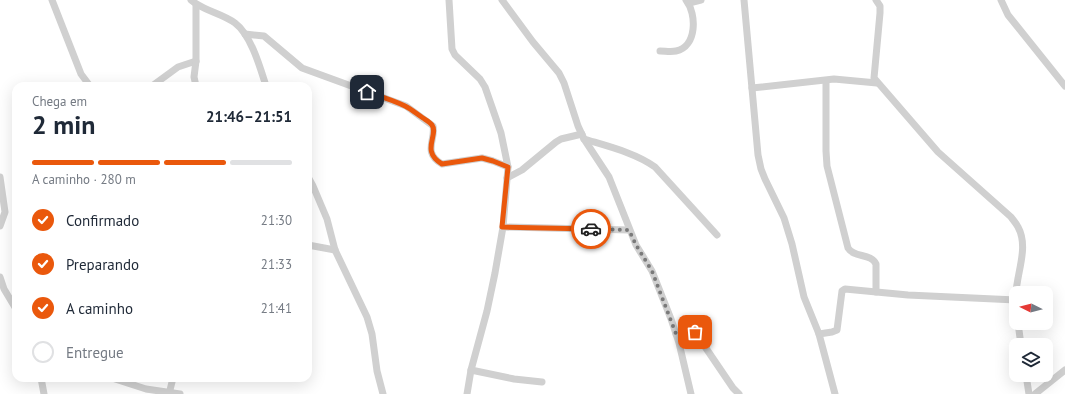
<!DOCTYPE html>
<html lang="pt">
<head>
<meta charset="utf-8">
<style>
	:root { --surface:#fff; --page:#f2f2f3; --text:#1f2937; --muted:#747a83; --line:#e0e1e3; --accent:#ea580c }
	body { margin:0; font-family:"PT Sans",sans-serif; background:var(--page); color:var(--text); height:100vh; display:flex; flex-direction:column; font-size:15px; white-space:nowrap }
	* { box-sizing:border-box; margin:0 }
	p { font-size:13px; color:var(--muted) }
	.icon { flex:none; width:22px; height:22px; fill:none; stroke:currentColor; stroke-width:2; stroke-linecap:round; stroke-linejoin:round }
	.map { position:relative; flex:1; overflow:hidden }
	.details { position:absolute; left:12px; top:82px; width:300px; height:300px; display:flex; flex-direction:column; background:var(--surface); border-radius:12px; box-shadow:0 4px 16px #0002 }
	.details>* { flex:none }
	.needle { width:26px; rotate:276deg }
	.buttons { position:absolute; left:1009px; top:286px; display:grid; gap:8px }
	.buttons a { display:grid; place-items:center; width:44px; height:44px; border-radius:8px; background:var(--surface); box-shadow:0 4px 16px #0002; font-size:20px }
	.pin { position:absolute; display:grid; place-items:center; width:34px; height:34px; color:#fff; margin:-17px; border-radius:8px; box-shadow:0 2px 6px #0006 }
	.courier { position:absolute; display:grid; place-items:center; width:40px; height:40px; margin:-20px; border:3px solid #ea580c; border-radius:50%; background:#fff; color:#222; box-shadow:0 1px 5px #0007 }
	.headline em { font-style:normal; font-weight:700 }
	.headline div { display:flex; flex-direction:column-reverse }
	.headline { display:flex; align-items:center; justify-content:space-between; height:68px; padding:0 20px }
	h1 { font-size:26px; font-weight:700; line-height:30px }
	.bar { display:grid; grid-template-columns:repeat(4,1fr); gap:6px 4px; align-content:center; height:48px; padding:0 20px }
	.bar i { height:5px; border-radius:3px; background:var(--line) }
	.bar .selected { background:var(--accent) }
	.bar p { grid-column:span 4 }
	ol { padding:0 20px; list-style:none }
	li { display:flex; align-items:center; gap:12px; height:44px }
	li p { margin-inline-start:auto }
	li .icon { padding:4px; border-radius:50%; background:var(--accent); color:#fff; stroke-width:4 }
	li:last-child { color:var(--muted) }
	li i { width:22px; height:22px; border:2px solid var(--line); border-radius:50% }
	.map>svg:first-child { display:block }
</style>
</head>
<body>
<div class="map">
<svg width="1065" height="394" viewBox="0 0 1065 394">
	<rect width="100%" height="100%" fill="#fff"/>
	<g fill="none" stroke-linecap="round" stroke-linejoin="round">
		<g stroke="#d0d0d0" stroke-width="7">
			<path d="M52 0 81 74 90 86"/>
			<path d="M191 0C204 11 221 13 235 23 251 35 260 67 266 86"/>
			<path d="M449 0 452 49 455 55 480 79 485 87 501 133 508 167 503 227 495 273 487 311 471 370 467 394"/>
			<path d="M502 0 533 42 559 73 564 83 578 126 584 139 609 177 636 245 652 271 671 319 679 343 691 394"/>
			<path d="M744 0 758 155 761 169 765 179 784 218 792 244 804 297 819 334 835 394"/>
			<path d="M876 0 880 6V13L874 78 938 152 1011 217C1013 220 1016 223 1018 227 1029 247 1017 272 1016 293"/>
			<path d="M1001 0 1008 15 1065 86"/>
			<path d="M689 3 701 0"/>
			<path d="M245 34 264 36 302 68 406 106 433 126C436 140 422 152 442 164L482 158 493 161 508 167"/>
			<path d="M660 51C665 51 671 52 676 51 697 47 697 14 686 0"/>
			<path d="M826 81V151L827 166 848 248C854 258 871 253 876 264V292"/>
			<path d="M152 86 178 67 196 61"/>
			<path d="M196 86 194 77 196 61V5"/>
			<path d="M752 88 834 79 877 83"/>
			<path d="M584 139C607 146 636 153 655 167L717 235"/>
			<path d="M0 177 5 212 0 226"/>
			<path d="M308 177 313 186 327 219 335 250 367 317 372 334 377 371 383 394"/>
			<path d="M507 178 522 170 556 142 561 139 582 134"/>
			<path d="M503 227 629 230"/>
			<path d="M308 245 335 250"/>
			<path d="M0 277 4 289 16 309"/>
			<path d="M1018 323 1021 345"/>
			<path d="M676 334C683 331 688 328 695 332L733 388 739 394"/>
			<path d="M819 334 832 332 837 330 842 291 845 289 908 295 1016 300"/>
			<path d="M471 370 514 379 542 382"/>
			<path d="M1026 375 1029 394"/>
			<path d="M41 378 44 394"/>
			<path d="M112 378 146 389 180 394"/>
			<path d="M169 394 173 378"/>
			<path d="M1035 394 1065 370"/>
		</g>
	</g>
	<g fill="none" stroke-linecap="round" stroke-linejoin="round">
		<path stroke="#7a7a7a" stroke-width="4" stroke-dasharray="0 7.2" d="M591 229 629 230 636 245 652 271 676 334C683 331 688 328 695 332"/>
		<path stroke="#ea580c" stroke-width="5" d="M367 92C379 96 393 100 405 106 411 109 417 114 423 118 426 120 430 122 432 125 439 135 420 151 442 164L482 158 493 161 508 167 502 227 591 229"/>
	</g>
</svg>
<div class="buttons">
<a><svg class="needle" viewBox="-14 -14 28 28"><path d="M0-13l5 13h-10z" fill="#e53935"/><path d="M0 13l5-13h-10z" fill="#747a83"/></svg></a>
<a><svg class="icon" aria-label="layers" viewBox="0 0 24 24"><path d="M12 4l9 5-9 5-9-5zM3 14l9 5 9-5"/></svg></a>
</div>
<div class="pin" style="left:695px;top:332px;background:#ea580c"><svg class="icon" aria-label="bag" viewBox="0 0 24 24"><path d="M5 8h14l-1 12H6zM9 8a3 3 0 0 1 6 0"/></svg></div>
<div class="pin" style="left:367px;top:92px;background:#1f2937"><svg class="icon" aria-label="home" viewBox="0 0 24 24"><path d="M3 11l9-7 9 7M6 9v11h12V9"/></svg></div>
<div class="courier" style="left:591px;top:229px"><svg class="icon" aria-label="car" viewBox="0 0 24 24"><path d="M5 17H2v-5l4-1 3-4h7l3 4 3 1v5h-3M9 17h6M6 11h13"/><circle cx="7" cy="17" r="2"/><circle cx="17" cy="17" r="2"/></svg></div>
<section class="details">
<div class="headline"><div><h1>2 min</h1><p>Chega em</p></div><em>21:46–21:51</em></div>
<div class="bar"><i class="selected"></i><i class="selected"></i><i class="selected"></i><i></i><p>A caminho · 280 m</p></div>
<ol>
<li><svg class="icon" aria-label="check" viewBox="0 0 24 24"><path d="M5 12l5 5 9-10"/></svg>Confirmado<p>21:30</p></li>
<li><svg class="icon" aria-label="check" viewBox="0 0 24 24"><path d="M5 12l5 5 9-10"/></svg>Preparando<p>21:33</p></li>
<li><svg class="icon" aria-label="check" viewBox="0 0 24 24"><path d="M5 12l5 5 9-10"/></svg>A caminho<p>21:41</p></li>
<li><i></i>Entregue</li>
</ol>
</section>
</div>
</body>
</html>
